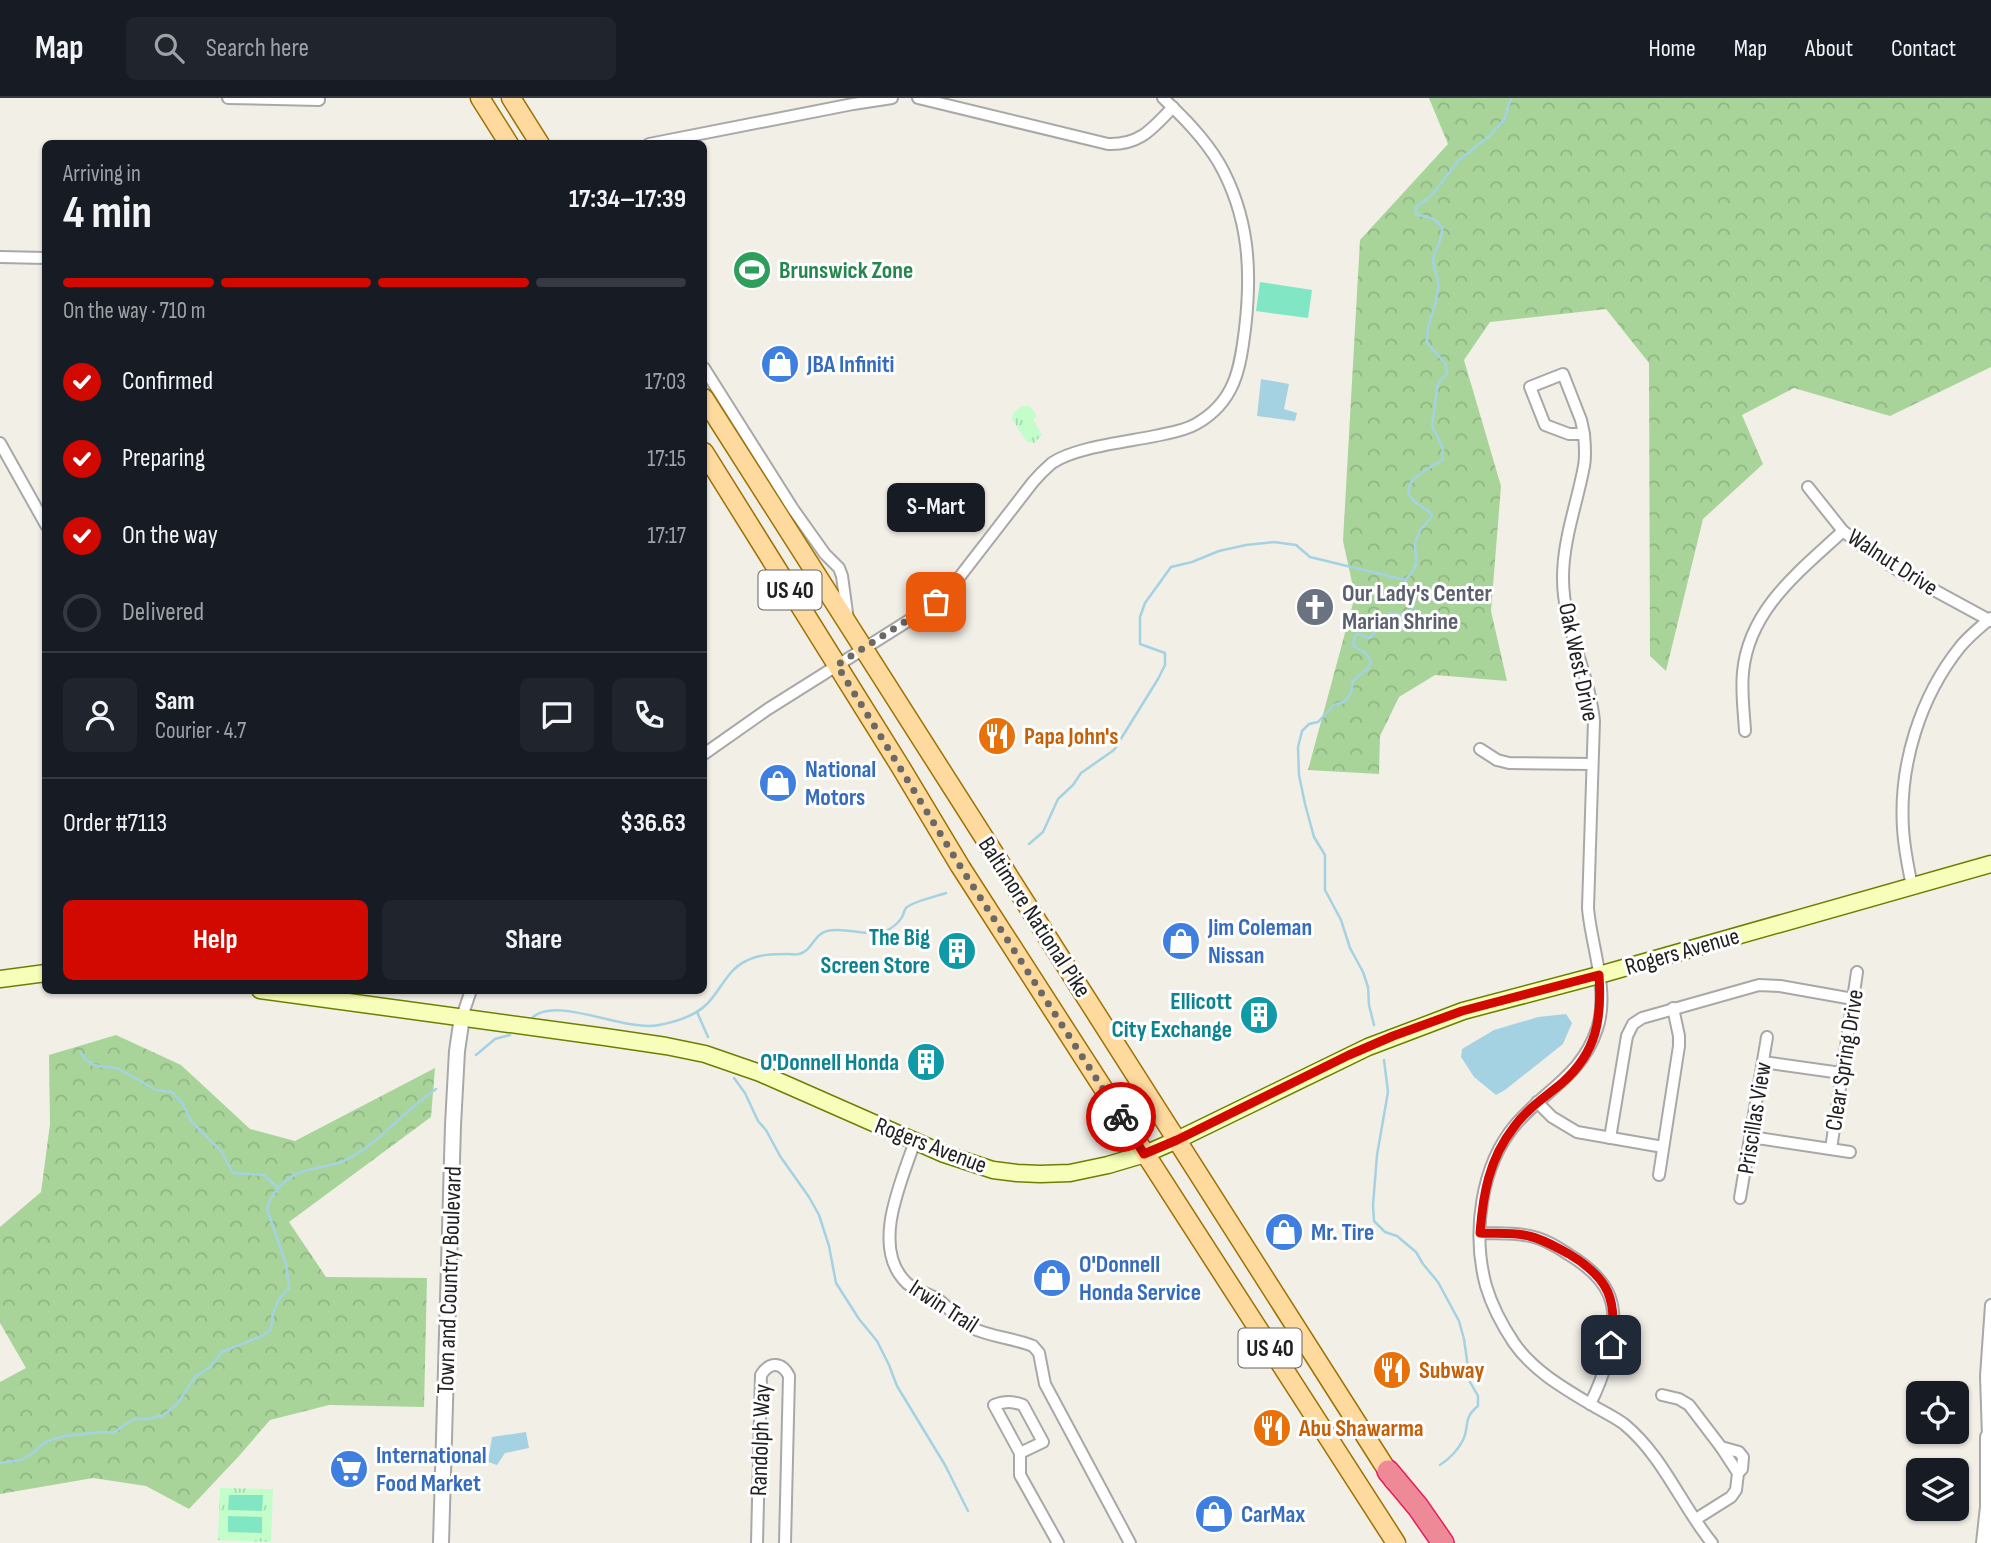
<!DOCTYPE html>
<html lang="en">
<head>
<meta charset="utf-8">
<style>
	:root { --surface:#171b24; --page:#20242c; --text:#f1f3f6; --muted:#9ea1a6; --line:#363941; --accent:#d20900 }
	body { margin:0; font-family:"Sofia Sans Condensed",sans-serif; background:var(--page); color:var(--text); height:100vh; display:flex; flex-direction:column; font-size:26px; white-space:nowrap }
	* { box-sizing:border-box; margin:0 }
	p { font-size:23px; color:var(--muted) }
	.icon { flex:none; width:38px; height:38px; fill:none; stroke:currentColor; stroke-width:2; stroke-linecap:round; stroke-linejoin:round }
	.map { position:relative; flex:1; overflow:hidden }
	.panel { position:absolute; left:42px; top:42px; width:665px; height:854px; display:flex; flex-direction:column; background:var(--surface); border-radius:10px; box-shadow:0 2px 5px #0004 }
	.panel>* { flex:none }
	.controls { position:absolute; left:1906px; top:1283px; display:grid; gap:14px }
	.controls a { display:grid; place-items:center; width:63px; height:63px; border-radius:10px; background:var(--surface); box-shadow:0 2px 5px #0004; font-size:35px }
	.pin { position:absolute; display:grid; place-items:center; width:60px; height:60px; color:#fff; margin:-30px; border-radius:14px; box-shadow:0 4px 10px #0006 }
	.courier { position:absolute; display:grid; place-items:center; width:70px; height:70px; margin:-35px; border:5px solid #d20900; border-radius:50%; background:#fff; color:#222; box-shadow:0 2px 9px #0007 }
	.bubble { position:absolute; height:49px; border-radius:10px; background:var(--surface); box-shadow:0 2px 5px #0004; font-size:23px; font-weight:700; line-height:49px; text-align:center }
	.overview em { font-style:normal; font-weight:700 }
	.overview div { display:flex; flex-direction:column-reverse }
	.overview { display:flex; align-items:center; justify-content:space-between; height:119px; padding:0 21px }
	h1 { font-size:46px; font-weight:700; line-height:52px }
	.bar { display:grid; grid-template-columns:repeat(4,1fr); gap:10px 7px; align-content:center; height:84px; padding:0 21px }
	.bar i { height:9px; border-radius:5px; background:var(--line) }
	.bar .on { background:var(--accent) }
	.bar p { grid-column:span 4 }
	.line { display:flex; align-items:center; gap:18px; padding:0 21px; border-top:2px solid var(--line) }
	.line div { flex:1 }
	.round { display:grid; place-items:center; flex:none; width:74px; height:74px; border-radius:10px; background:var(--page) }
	ol { padding:0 21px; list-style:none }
	li { display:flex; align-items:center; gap:21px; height:77px }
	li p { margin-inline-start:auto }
	li .icon { padding:7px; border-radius:50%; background:var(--accent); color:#fff; stroke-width:4 }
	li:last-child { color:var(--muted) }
	li i { width:38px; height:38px; border:4px solid var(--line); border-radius:50% }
	.action { display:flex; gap:14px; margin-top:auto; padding:14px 21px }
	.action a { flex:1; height:80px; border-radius:10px; background:var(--accent); color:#fff; font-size:28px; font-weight:700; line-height:80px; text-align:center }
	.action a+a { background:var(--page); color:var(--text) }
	header { display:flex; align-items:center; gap:42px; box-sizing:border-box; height:98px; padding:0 35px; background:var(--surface); border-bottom:2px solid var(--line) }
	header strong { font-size:33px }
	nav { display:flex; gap:38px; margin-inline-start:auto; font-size:24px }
	.search { width:490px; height:63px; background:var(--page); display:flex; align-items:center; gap:18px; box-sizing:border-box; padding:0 24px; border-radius:10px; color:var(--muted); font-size:26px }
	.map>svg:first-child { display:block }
</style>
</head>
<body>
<header>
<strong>Map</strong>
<div class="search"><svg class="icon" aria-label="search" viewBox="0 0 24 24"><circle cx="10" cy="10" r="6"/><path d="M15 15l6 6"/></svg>Search here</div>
<nav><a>Home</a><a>Map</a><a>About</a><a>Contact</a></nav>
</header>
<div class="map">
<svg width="1991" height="1445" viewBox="0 0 1991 1445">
	<defs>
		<pattern id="forest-crowns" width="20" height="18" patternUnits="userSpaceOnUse" patternTransform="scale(1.75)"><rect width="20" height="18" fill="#a8d499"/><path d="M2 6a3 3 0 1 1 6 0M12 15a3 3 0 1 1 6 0" fill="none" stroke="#90b684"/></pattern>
		<pattern id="park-tufts" width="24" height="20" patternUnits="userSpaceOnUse" patternTransform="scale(1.75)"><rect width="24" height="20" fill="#c3fdca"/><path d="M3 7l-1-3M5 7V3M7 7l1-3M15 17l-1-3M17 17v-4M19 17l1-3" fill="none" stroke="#a7d9ad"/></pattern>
	</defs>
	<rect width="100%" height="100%" fill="#f2efe7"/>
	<g fill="url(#forest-crowns)">
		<path d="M1429 0H1991V269L1890 318 1794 290 1742 317 1763 366 1703 421 1666 573 1650 558 1649 265 1606 211 1490 224 1464 262 1501 388 1491 513 1507 583 1435 577 1399 599 1380 638 1379 676 1308 672 1355 498 1343 443 1360 142 1448 46Z"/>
		<path d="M116 937 181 967 250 1031 295 1043 435 970 431 1019 289 1124 326 1179 427 1180 424 1309 329 1307 270 1322 239 1358 189 1411 146 1388 93 1380 0 1396V1284L26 1270 0 1225V1129L41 1094 50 1026 49 957Z"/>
	</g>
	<g fill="url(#park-tufts)">
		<path d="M1022 308H1030L1037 318 1033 321 1042 337 1034 345 1027 344 1012 321 1013 315Z"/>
		<path d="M220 1390 273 1391 271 1444 218 1442Z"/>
	</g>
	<g fill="#80e6c3">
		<path d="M1260 184 1312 192 1308 220 1256 213Z"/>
		<path d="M229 1397H263L262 1413 228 1412Z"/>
		<path d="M228 1418 262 1419V1435L228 1434Z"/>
	</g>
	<g fill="#a5d2e2">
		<path d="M1261 281 1289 286 1284 311 1297 315 1295 323 1257 318Z"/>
		<path d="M1566 916 1572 925 1563 946 1505 992 1496 997 1474 979 1461 959 1462 951 1494 932 1538 919Z"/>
		<path d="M526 1334 529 1350 505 1355 497 1367 488 1364 492 1339Z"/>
	</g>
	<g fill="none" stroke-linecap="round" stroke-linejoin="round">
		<g stroke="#a5d2e2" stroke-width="2.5">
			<path d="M1029 746 1043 734 1058 701 1073 687 1081 675 1114 652 1158 581 1165 567V555L1140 546V519L1145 505 1171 469 1192 464 1219 453 1246 447 1274 444 1296 447 1310 459 1405 482C1427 462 1408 455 1419 435 1422 428 1429 424 1432 417 1427 410 1420 409 1414 403 1395 385 1430 370 1442 362L1443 351 1432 327 1438 285 1447 276 1446 266 1427 245C1426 222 1437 211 1438 189 1439 180 1433 169 1433 161 1434 152 1443 144 1442 129L1434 121 1416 116V109L1431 98 1459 62 1488 39 1504 22 1511 0"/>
			<path d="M697 914 708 939"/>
			<path d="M533 919C559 898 624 934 659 927 675 924 695 918 707 906 721 892 727 872 746 863 759 856 774 856 788 856 792 856 795 857 799 856 812 853 814 836 827 833 846 828 868 840 886 833 892 830 898 826 902 819 904 816 904 812 906 810 911 804 937 798 946 795"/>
			<path d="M1374 927 1369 907 1368 889 1363 874 1350 850 1341 822 1325 792V757L1314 739 1305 706 1299 677 1298 649 1302 633 1309 626 1318 624 1334 607 1344 604 1351 595 1353 583 1368 570 1371 564 1366 555 1353 548 1355 537 1359 536 1370 540 1374 535V528C1382 527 1385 521 1390 515L1405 517 1413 510C1414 500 1414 492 1405 486V482"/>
			<path d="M80 954 85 961 93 967 119 971 156 992 172 994 183 1006 191 1023 221 1053 233 1075 264 1077 277 1089"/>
			<path d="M476 957 495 941 510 937"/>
			<path d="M1384 962 1388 994 1377 1057 1373 1107 1374 1123 1385 1134 1397 1138 1416 1154 1423 1166 1438 1184 1459 1223 1464 1241 1470 1284 1478 1298V1308C1462 1321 1470 1328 1463 1342 1458 1352 1449 1361 1440 1367"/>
			<path d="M734 980 745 995 758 1023 766 1032 780 1058 809 1099 819 1117 829 1148 836 1185 859 1221 877 1243 889 1267 897 1288 945 1367 968 1413"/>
			<path d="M0 1365 21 1362 33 1355 45 1344 64 1338 102 1334 113 1335 134 1321H148L164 1317 176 1307 196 1278 210 1269 222 1254 264 1237 271 1231 273 1215 279 1201 289 1190 286 1166 267 1111C270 1096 285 1081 298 1075 313 1069 331 1069 346 1062 380 1044 404 1013 436 991"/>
		</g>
		<defs>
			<g id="minor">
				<path d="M228 0 319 2"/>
				<path d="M918 0 1108 46C1140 47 1152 31 1173 9"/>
				<path d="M649 46 853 6 892 0"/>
				<path d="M0 159 46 160"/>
				<path d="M704 270 793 411 825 456 839 470 842 478 848 522"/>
				<path d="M1584 336 1581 322 1563 276 1530 289 1545 327 1569 336H1584C1585 347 1586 358 1584 368 1577 406 1563 441 1563 480 1563 530 1589 574 1594 623L1588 810C1591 848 1610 894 1597 931 1582 977 1545 992 1516 1026 1480 1068 1472 1136 1486 1188 1492 1208 1502 1227 1514 1245 1534 1274 1567 1292 1597 1310 1606 1315 1616 1320 1624 1326 1663 1358 1681 1407 1712 1445"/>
				<path d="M0 345 46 427"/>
				<path d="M1808 389 1843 433 1862 448 1899 473 1991 523"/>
				<path d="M1745 633C1744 614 1741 594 1743 574 1749 511 1800 473 1843 433"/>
				<path d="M1480 651 1497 662 1509 665 1592 666"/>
				<path d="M704 656 768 611 927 511 942 499 958 481 1033 384C1039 377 1045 371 1052 365 1076 349 1126 344 1155 338 1169 335 1184 333 1196 326 1235 304 1240 271 1245 231 1252 172 1249 118 1219 65 1204 40 1184 20 1163 0"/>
				<path d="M1912 788C1908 769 1904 750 1903 730 1899 667 1920 599 1960 549 1969 538 1980 529 1991 520"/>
				<path d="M462 919 471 892"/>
				<path d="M1763 964 1841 975"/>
				<path d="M1537 1004 1552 1019 1577 1034 1663 1049"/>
				<path d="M1751 1039 1850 1054"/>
				<path d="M1610 1040 1627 938 1633 926 1642 920 1759 887 1780 888 1853 901"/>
				<path d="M915 1043C902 1082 872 1145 903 1181 912 1193 927 1194 939 1202 951 1211 958 1224 972 1230 991 1239 1013 1240 1033 1248L1039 1255 1045 1286 1130 1445"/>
				<path d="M1831 1051 1857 874"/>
				<path d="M1659 1077 1679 948V938L1673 910"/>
				<path d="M1740 1100 1767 939"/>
				<path d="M1480 1135C1498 1136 1516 1134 1534 1139 1546 1142 1557 1149 1568 1156 1611 1182 1621 1207 1609 1256 1604 1274 1599 1289 1590 1306"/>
				<path d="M1662 1297 1679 1301 1689 1307 1721 1349 1738 1375 1736 1392 1731 1399 1696 1421"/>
				<path d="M1988 1339 1986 1278 1991 1207"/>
				<path d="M1721 1349 1739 1354 1743 1359 1742 1371 1738 1375"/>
				<path d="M1020 1355 1043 1344 1023 1307C1012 1303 1005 1303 994 1307L1020 1355V1377L1058 1445"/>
				<path d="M757 1445 761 1277C770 1263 782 1264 789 1278L785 1445"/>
			</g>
			<g id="tertiary">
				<path d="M441 1445 453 1027 457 953 462 919"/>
				<path d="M1984 1445 1988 1409V1339H1991"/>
			</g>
			<g id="secondary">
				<path d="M0 881 46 875"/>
				<path d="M260 892 605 939 666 948 705 956 760 975 944 1056 993 1072 1017 1075 1040 1076 1070 1075 1108 1067 1145 1056 1177 1042 1368 949 1463 913 1599 877 1991 766"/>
			</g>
			<g id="primary">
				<path d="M480 0 509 46"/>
				<path d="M511 0 540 46"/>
				<path d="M704 300 1394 1383"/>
				<path d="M704 354 900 668 960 768 1396 1445"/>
			</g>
			<path id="motorway" d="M1388 1373 1418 1409 1443 1445"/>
		</defs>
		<use href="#minor" stroke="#a8a8a8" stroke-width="14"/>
		<use href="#tertiary" stroke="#a8a8a8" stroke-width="18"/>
		<use href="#secondary" stroke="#6c8000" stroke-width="19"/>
		<use href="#primary" stroke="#9e7100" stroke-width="21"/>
		<use href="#motorway" stroke="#e81c59" stroke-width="24"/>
		<use href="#minor" stroke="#fff" stroke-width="10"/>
		<use href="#tertiary" stroke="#fff" stroke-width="14"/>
		<use href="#secondary" stroke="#f7feb9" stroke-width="16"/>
		<use href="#primary" stroke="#ffda9f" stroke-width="18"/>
		<use href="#motorway" stroke="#ee8a98" stroke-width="21"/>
	</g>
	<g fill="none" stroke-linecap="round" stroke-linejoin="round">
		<path stroke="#6a6966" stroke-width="7" stroke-dasharray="0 12.6" d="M936 504 837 567 960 768 1121 1019"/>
		<path stroke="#d20900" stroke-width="9" d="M1121 1019 1144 1056 1177 1042 1349 957 1393 938 1462 913 1599 877C1602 921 1597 954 1562 985 1545 999 1527 1011 1514 1029 1489 1061 1483 1096 1480 1135 1496 1136 1513 1134 1529 1138 1543 1141 1556 1149 1569 1156 1609 1180 1618 1202 1611 1247"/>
	</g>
	<defs>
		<symbol id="stadium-disc" viewBox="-11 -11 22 22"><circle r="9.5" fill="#2e9e5b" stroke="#fff"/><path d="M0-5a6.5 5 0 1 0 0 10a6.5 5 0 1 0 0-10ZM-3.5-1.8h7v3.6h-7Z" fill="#fff"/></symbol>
		<symbol id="shop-disc" viewBox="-11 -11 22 22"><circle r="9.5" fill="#3f7fe0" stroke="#fff"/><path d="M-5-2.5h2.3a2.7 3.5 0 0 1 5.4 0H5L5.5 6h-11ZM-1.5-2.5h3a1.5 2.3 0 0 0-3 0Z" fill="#fff"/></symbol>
		<symbol id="church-disc" viewBox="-11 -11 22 22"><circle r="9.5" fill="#6b7280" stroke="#fff"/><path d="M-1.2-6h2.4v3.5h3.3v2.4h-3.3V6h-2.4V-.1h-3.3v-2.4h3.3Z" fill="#fff"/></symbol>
		<symbol id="restaurant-disc" viewBox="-11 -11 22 22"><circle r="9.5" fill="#e8710a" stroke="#fff"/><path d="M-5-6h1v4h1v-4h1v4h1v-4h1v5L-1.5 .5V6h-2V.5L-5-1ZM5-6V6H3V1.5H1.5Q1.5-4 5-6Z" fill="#fff"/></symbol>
		<symbol id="building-disc" viewBox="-11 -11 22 22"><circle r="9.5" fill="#0f9aa8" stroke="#fff"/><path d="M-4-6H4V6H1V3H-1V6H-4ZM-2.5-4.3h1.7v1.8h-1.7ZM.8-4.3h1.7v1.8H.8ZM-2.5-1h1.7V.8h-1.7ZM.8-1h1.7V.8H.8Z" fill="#fff"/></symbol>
		<symbol id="supermarket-disc" viewBox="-11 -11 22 22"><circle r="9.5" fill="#3f7fe0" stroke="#fff"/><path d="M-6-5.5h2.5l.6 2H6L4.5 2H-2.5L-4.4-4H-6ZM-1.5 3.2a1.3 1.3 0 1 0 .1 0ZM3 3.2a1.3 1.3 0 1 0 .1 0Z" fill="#fff"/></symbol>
	</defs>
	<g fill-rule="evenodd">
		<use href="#stadium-disc" x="730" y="150" width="44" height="44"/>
		<use href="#shop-disc" x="758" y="244" width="44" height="44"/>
		<use href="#church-disc" x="1293" y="487" width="44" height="44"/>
		<use href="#restaurant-disc" x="975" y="616" width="44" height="44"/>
		<use href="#shop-disc" x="756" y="663" width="44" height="44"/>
		<use href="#shop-disc" x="1159" y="821" width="44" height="44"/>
		<use href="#building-disc" x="935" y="831" width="44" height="44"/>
		<use href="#building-disc" x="1237" y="895" width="44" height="44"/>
		<use href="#building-disc" x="904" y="942" width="44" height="44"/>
		<use href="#shop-disc" x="1262" y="1112" width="44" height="44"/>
		<use href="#shop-disc" x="1030" y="1158" width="44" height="44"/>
		<use href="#restaurant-disc" x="1370" y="1250" width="44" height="44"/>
		<use href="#restaurant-disc" x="1250" y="1308" width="44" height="44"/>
		<use href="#supermarket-disc" x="327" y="1349" width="44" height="44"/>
		<use href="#shop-disc" x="1192" y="1394" width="44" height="44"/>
	</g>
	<g text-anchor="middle" stroke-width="6" stroke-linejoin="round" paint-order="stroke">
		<g fill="#fff" stroke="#646464" stroke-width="2">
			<rect x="758.5" y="472.5" width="63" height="39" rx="5"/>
			<rect x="1238.5" y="1230.5" width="63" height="39" rx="5"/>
		</g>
		<g font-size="23" font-weight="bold" fill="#212121">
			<text x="790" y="500">US 40</text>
			<text x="1270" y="1258">US 40</text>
		</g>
		<g font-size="24" font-weight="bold" fill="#27864d" stroke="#fff" text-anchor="start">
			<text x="779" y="180">Brunswick Zone</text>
		</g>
		<g font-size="24" font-weight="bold" fill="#366cbe" stroke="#fff" text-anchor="start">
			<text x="807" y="274">JBA Infiniti</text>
			<text x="805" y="679">National<tspan x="805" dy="28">Motors</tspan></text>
			<text x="1208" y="837">Jim Coleman<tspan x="1208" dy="28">Nissan</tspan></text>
			<text x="1311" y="1142">Mr. Tire</text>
			<text x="1079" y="1174">O'Donnell<tspan x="1079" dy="28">Honda Service</tspan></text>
			<text x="376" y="1365">International<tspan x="376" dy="28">Food Market</tspan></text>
			<text x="1241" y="1424">CarMax</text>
		</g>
		<g font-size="24" fill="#212121" stroke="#fff">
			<text transform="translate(1893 464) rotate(33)" y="8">Walnut Drive</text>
			<text transform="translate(1579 564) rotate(78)" y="8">Oak West Drive</text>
			<text transform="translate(1035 819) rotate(57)" y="8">Baltimore National Pike</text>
			<text transform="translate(1682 853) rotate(-16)" y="8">Rogers Avenue</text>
			<text transform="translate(1844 962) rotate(-81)" y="8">Clear Spring Drive</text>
			<text transform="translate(1754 1020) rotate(-81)" y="8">Priscillas View</text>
			<text transform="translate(931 1047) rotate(21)" y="8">Rogers Avenue</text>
			<text transform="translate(449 1182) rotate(-88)" y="8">Town and Country Boulevard</text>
			<text transform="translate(944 1208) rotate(33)" y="8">Irwin Trail</text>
			<text transform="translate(760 1342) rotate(-88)" y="8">Randolph Way</text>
		</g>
		<g font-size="24" font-weight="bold" fill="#5b616d" stroke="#fff" text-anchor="start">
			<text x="1342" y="503">Our Lady's Center<tspan x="1342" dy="28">Marian Shrine</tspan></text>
		</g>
		<g font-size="24" font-weight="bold" fill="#c56008" stroke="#fff" text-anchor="start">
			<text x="1024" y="646">Papa John's</text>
			<text x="1419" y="1280">Subway</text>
			<text x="1299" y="1338">Abu Shawarma</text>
		</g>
		<g font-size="24" font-weight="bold" fill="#0d838f" stroke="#fff" text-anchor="end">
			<text x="930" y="847">The Big<tspan x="930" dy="28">Screen Store</tspan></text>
			<text x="1232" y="911">Ellicott<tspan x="1232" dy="28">City Exchange</tspan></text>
			<text x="899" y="972">O'Donnell Honda</text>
		</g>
	</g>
</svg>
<div class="controls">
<a><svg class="icon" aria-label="locate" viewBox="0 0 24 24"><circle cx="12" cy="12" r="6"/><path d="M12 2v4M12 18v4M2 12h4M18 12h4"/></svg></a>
<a><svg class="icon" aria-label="layers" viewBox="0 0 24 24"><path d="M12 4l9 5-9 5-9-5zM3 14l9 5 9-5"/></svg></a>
</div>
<div class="pin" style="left:936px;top:504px;background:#ea580c"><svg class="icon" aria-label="bag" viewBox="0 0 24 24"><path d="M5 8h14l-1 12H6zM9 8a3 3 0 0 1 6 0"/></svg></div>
<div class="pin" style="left:1611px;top:1247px;background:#1f2937"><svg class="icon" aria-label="home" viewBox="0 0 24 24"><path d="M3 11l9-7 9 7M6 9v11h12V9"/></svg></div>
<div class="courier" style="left:1121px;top:1019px"><svg class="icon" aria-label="bike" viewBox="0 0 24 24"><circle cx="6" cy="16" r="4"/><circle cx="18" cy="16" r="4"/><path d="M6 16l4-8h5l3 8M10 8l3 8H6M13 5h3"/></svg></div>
<div class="bubble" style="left:887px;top:385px;width:98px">S-Mart</div>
<section class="panel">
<div class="overview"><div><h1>4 min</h1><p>Arriving in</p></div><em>17:34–17:39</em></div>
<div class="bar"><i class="on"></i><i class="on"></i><i class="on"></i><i></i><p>On the way · 710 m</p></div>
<ol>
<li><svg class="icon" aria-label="check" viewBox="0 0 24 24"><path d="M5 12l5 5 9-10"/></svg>Confirmed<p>17:03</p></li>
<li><svg class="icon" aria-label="check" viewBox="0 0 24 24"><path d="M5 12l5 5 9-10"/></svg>Preparing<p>17:15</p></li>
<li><svg class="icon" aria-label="check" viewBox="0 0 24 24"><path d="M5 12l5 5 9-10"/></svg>On the way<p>17:17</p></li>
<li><i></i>Delivered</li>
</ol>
<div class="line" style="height:126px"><a class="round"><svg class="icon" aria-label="person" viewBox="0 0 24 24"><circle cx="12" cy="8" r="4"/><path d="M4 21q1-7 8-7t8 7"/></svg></a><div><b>Sam</b><p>Courier · 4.7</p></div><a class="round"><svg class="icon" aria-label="chat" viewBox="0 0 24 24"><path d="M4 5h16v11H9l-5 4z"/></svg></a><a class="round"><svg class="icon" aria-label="phone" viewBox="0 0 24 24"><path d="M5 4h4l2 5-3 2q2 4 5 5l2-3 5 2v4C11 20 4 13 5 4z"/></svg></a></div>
<div class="line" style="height:91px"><div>Order #7113</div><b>$36.63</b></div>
<div class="action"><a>Help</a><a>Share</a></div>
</section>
</div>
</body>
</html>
